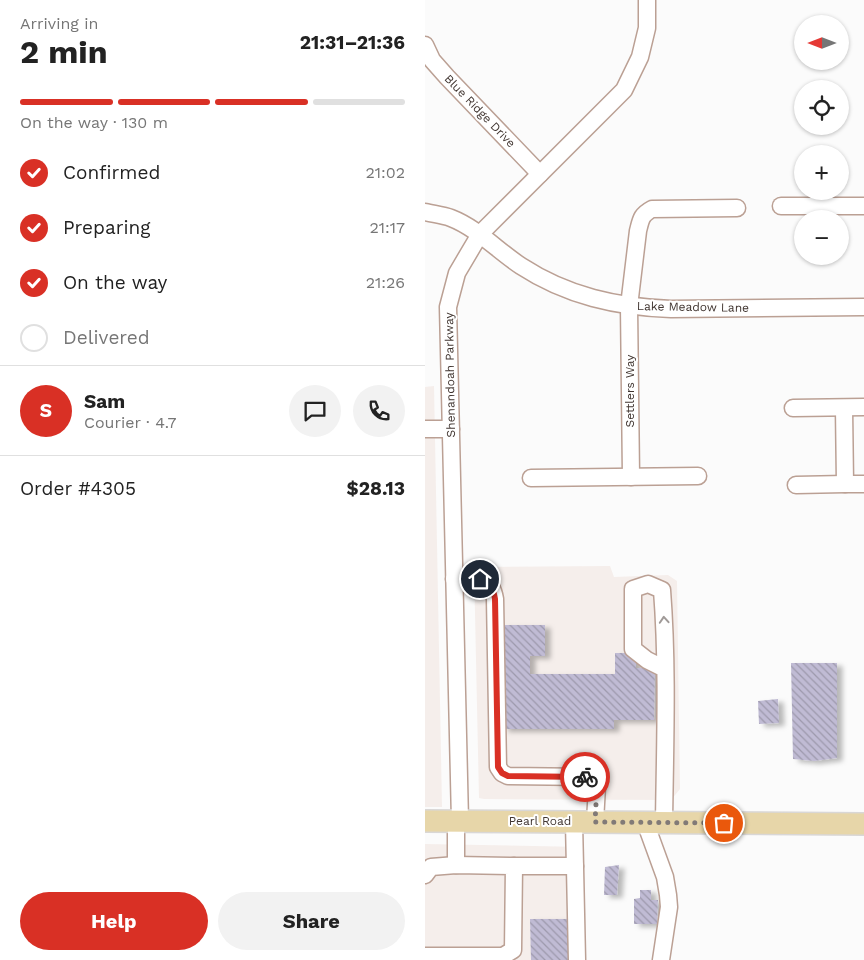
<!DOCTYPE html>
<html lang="en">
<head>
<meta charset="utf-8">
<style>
	:root { --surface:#fff; --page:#f2f2f2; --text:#222; --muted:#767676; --line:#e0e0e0; --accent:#d93025 }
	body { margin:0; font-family:"Work Sans",sans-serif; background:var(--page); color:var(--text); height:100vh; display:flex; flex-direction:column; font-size:19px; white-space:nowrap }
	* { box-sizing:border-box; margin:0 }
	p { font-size:16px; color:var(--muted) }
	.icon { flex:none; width:28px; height:28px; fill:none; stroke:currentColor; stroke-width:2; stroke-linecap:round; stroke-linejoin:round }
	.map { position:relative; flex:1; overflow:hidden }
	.side { display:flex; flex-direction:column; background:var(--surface); width:425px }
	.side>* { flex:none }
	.needle { width:32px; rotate:270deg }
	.tools { position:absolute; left:369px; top:15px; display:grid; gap:10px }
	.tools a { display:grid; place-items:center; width:55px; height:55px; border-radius:50%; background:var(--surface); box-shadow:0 1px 4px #0004; font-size:25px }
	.pin { position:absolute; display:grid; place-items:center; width:42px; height:42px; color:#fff; margin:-21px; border:2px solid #fff; border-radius:50%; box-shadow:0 1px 5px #0007 }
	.courier { position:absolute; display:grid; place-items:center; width:50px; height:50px; margin:-25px; border:4px solid #d93025; border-radius:50%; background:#fff; color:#222; box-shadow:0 1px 6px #0007 }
	.overview em { font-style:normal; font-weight:700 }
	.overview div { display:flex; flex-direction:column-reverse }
	.overview { display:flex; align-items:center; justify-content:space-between; height:85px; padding:0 20px }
	h1 { font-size:32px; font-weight:700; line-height:38px }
	.bar { display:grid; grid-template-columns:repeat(4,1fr); gap:8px 5px; align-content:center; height:60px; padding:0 20px }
	.bar i { height:6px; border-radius:4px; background:var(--line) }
	.bar .current { background:var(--accent) }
	.bar p { grid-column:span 4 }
	.line { display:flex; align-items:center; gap:12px; padding:0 20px; border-top:1px solid var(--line) }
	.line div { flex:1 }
	.round { display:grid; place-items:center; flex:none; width:52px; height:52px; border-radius:26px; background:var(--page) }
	ol { padding:0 20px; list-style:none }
	li { display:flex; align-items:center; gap:15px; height:55px }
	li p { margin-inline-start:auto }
	li .icon { padding:5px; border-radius:50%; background:var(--accent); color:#fff; stroke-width:4 }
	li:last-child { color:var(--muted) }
	li i { width:28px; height:28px; border:2px solid var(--line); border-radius:50% }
	.primary-button { display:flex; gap:10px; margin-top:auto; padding:10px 20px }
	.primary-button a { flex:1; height:58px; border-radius:30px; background:var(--accent); color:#fff; font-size:20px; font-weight:700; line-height:58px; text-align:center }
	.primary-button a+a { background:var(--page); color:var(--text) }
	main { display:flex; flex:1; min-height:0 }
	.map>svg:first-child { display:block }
</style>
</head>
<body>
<main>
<section class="side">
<div class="overview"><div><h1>2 min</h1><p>Arriving in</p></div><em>21:31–21:36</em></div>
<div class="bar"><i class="current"></i><i class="current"></i><i class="current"></i><i></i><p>On the way · 130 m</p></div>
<ol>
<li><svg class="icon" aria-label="check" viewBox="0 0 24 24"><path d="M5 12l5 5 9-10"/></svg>Confirmed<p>21:02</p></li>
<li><svg class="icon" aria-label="check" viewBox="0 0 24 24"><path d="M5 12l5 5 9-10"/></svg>Preparing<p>21:17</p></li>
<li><svg class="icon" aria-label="check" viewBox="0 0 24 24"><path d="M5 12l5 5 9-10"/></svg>On the way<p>21:26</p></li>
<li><i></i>Delivered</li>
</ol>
<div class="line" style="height:90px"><b class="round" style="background:var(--accent);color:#fff">S</b><div><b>Sam</b><p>Courier · 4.7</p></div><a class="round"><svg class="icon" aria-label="chat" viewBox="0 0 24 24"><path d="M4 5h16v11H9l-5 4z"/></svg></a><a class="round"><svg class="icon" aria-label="phone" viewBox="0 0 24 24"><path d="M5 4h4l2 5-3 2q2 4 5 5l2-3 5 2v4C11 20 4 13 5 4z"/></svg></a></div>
<div class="line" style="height:65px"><div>Order #4305</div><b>$28.13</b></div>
<div class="primary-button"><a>Help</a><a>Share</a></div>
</section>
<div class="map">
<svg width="439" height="960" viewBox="0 0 439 960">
	<defs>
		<pattern id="building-back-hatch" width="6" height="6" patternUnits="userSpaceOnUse" patternTransform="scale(1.25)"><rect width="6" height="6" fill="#c0bbd4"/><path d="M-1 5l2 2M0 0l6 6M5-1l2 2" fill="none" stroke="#9d99ac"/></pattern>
		<filter id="shadow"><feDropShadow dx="5.5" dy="3" stdDeviation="2.5" flood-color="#0004"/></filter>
	</defs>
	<rect width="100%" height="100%" fill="#fbfbfb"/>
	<g fill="#f5eeeb">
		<path d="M9 386 17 807H0V387Z"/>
		<path d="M185 566 189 577 243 575 252 581 255 789 246 800 59 799 54 798 49 567Z"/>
		<path d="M0 844 159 847 161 960H0Z"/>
	</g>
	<g fill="url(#building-back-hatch)" filter="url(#shadow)">
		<path d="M78 625H120V656H105V674H190V653H211V668H230L229 720H189V729H78Z"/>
		<path d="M366 663H412V758L389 761 368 759Z"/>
		<path d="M353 699 354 723 334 724 333 701Z"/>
		<path d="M194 865 192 895H179L180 867Z"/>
		<path d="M215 890H226V900H233L232 924H209V899L215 898Z"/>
		<path d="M105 919H144V960H106Z"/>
	</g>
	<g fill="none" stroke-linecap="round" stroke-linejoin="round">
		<defs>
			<g id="minor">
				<path d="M0 45 7 60 22 77 115 174"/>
				<path d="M356 206H439"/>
				<path d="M0 212C8 214 18 215 26 218 52 228 73 251 96 266 142 296 192 307 246 309L439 307"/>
				<path d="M368 408 439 407"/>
				<path d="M419 408 420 484H439"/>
				<path d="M0 429H26"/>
				<path d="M206 477 204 306 213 231C216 219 216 215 227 209L312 208"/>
				<path d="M106 478 273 476"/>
				<path d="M371 485 420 484"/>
				<path d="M29 579C50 579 66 574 70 599L73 767 77 773 83 776 165 777 170 780 172 786 170 822"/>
				<path d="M31 821V865"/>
				<path d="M35 821 23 307 32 273 55 234 199 90 215 57 222 28V0"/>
				<path d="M149 822 152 960"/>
				<path d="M220 822 240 877 243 895 244 907 236 960"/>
				<path d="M239 822C240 745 243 667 237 590L223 584 208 589V649L222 660 240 669"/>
				<path d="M89 866H150"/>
				<path d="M0 875 6 867 31 865 89 866 88 950 78 956H0"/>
			</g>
			<path id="major" d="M0 821 439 824"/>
		</defs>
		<use href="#minor" stroke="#bba094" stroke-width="19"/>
		<use href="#major" stroke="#d9d7d6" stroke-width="24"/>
		<use href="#minor" stroke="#fff" stroke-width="16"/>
		<use href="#major" stroke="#e7d6a9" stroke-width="21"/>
	</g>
	<defs><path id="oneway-chevron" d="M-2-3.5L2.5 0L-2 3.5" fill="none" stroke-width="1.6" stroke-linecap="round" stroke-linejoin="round" transform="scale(1.25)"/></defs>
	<use stroke="#a09a98" href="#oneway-chevron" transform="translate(239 620) rotate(-94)"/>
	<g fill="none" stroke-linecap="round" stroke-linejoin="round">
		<path stroke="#817a77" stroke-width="5" stroke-dasharray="0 9" d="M160 777H165L170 780 172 786 170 822 299 823"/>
		<path stroke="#d93025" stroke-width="6" d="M55 579C66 585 68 587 70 599L73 767 77 773 83 776 160 777"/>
	</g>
	<g text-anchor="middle" stroke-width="4" stroke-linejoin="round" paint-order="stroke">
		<g font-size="12" fill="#403530" stroke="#fff">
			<text transform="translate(55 111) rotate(46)" y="4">Blue Ridge Drive</text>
			<text transform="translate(268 307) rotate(1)" y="4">Lake Meadow Lane</text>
			<text transform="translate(25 375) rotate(-91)" y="4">Shenandoah Parkway</text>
			<text transform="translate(205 391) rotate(-90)" y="4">Settlers Way</text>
			<text x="115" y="825">Pearl Road</text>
		</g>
	</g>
</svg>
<div class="tools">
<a><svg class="needle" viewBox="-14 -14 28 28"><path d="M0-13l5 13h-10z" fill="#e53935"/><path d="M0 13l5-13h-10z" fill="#767676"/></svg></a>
<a><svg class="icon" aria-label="locate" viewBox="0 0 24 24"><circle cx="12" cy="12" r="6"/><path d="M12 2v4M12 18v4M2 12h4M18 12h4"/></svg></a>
<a>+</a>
<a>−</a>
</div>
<div class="pin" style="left:299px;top:823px;background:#ea580c"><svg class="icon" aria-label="bag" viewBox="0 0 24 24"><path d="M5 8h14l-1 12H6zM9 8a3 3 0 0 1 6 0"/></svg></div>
<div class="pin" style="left:55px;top:579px;background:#1f2937"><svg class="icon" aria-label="home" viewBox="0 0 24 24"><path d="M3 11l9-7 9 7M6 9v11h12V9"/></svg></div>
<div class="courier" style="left:160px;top:777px"><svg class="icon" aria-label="bike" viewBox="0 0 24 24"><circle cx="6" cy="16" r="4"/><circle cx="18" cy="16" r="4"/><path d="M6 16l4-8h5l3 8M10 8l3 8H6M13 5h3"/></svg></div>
</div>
</main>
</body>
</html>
